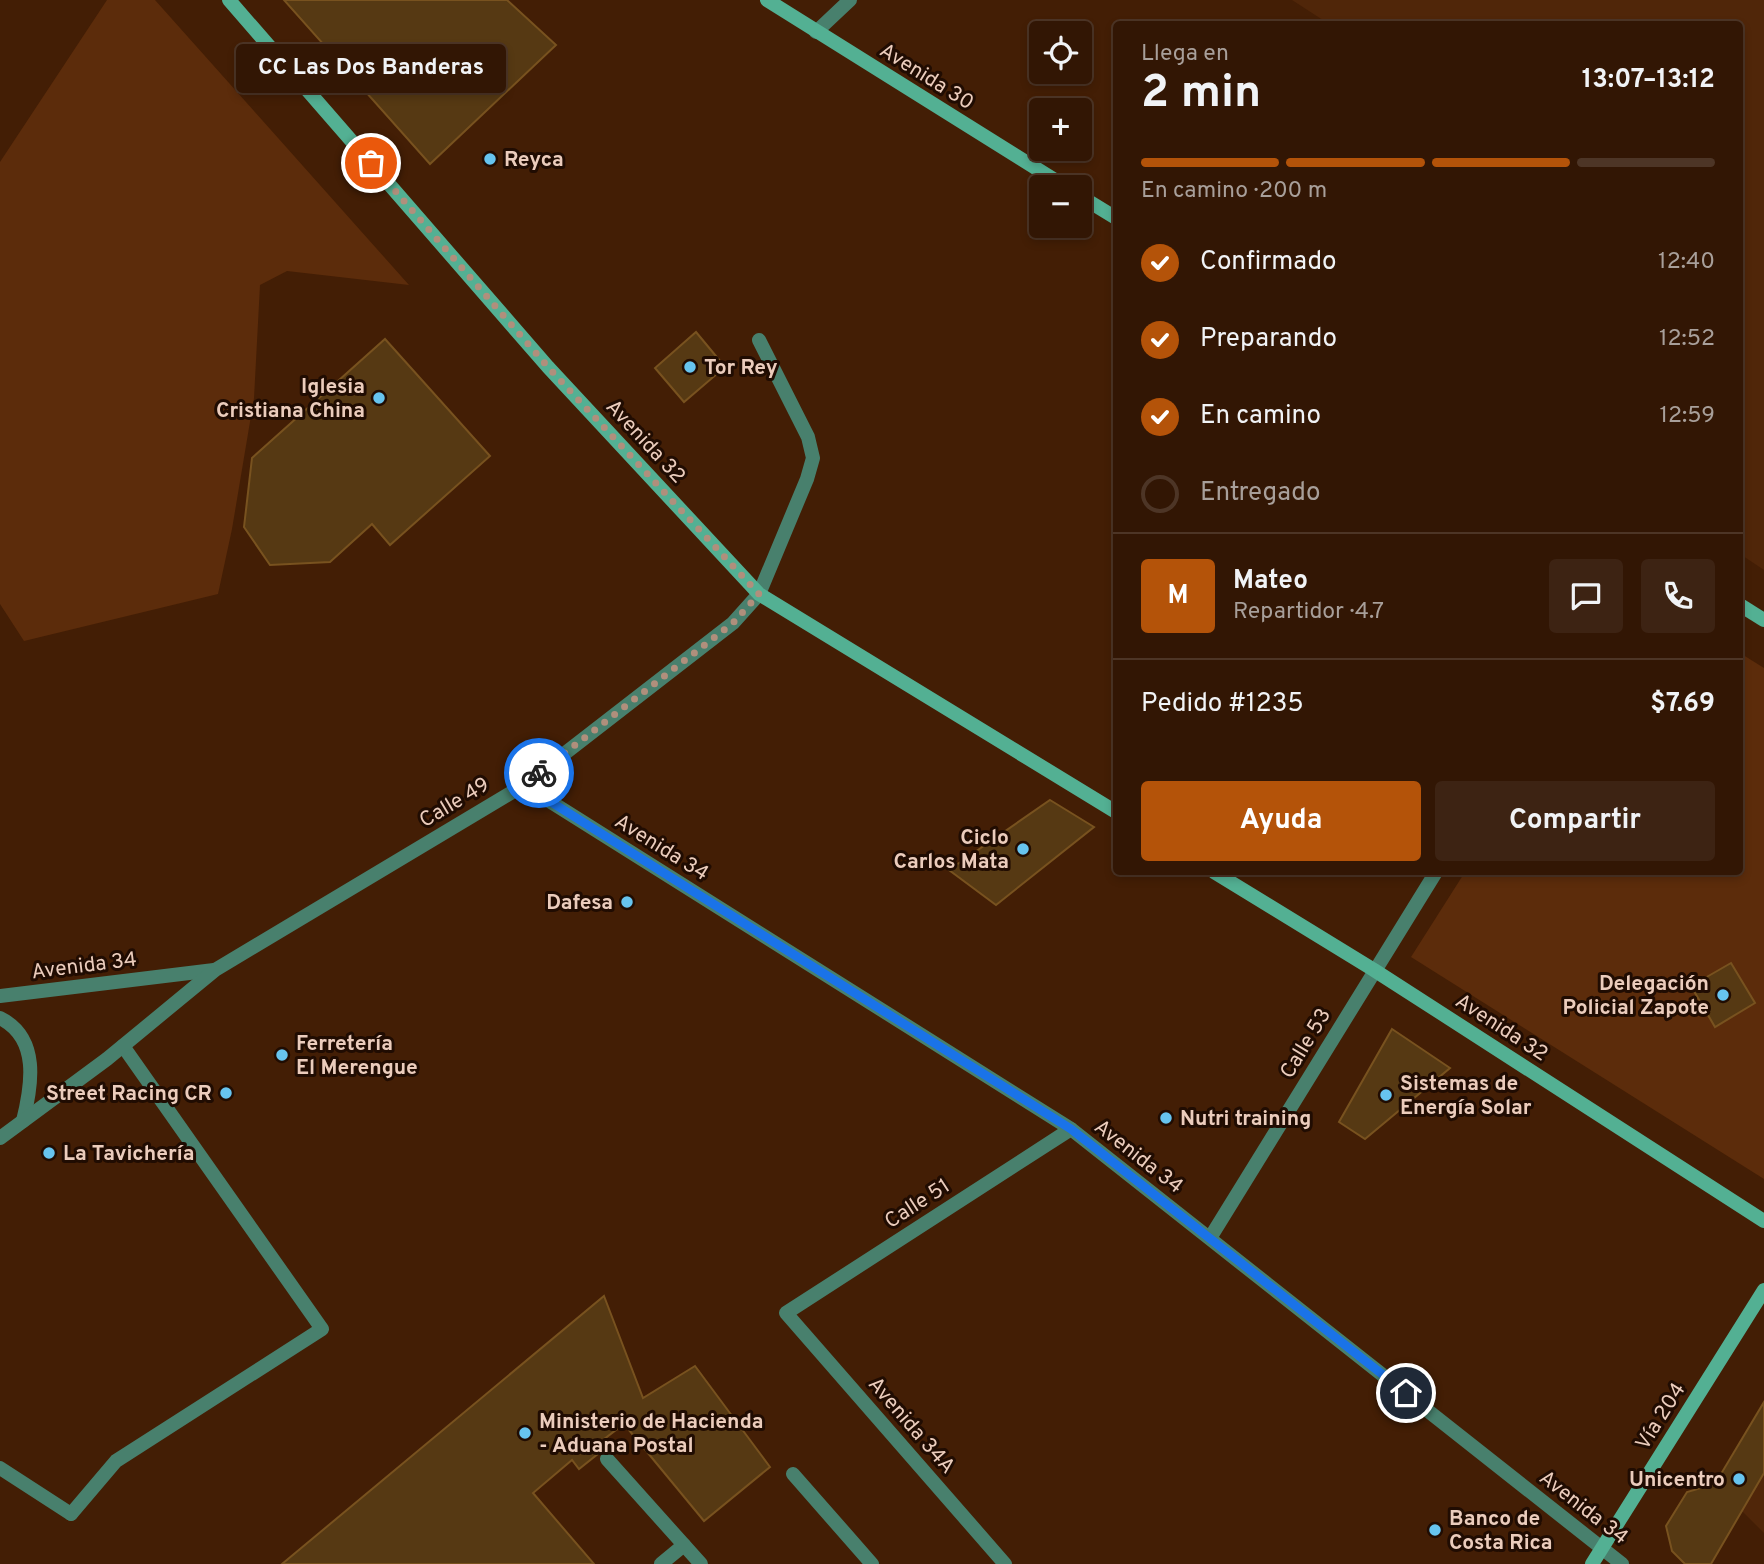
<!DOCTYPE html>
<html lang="es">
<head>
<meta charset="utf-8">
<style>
	:root { --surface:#321604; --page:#3d2313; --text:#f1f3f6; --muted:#a89f9a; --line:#4d3526; --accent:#b45309 }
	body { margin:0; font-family:Overpass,sans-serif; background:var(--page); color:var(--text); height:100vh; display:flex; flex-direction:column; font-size:26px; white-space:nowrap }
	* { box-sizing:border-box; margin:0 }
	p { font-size:23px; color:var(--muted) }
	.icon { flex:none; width:38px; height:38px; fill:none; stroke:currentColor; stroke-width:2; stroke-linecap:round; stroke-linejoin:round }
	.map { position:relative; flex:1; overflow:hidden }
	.panel { position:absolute; left:1113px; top:21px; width:630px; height:854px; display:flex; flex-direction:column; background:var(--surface); border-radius:7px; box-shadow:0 4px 10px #0003,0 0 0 2px var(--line) }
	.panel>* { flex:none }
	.fabs { position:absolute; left:1029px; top:21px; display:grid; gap:14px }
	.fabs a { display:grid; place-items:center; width:63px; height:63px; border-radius:7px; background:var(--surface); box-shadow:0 4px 10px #0003,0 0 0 2px var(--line); font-size:35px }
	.pin { position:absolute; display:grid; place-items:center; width:60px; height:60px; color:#fff; margin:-30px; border:4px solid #fff; border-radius:50%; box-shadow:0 2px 7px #0007 }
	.courier { position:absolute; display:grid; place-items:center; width:70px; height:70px; margin:-35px; border:5px solid #1a73e8; border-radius:50%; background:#fff; color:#222; box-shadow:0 2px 9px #0007 }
	.bubble { position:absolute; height:49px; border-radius:7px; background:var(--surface); box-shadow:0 4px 10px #0003,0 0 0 2px var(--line); font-size:23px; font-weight:700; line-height:49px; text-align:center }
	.head em { font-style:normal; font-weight:700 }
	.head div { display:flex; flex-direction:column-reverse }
	.head { display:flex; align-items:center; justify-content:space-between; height:119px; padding:0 28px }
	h1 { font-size:46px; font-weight:700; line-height:52px }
	.bar { display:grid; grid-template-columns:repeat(4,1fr); gap:10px 7px; align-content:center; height:84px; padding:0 28px }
	.bar i { height:9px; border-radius:5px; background:var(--line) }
	.bar .on { background:var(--accent) }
	.bar p { grid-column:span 4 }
	.line { display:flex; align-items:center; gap:18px; padding:0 28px; border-top:2px solid var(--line) }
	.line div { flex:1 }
	.round { display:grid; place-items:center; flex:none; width:74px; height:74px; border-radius:7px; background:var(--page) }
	ol { padding:0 28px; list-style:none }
	li { display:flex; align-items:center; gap:21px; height:77px }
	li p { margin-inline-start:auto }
	li .icon { padding:7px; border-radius:50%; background:var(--accent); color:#fff; stroke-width:4 }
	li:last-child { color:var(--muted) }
	li i { width:38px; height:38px; border:4px solid var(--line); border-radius:50% }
	.button { display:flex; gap:14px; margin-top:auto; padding:14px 28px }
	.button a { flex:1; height:80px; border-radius:7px; background:var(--accent); color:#fff; font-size:28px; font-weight:700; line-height:80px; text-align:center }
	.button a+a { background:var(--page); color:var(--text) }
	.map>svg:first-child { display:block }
</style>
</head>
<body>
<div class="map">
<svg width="1764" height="1564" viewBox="0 0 1764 1564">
	<rect width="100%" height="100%" fill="#431e05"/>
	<g fill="#502609">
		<path d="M1292 0H1764V570L1740 554V24H1329Z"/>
		<path d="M1764 1473V1533L1742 1511Z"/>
	</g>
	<g fill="#5c2c0b">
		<path d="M107 0H155L409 285 287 271 260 285 254 398 232 529 218 594 24 641 0 604V162Z"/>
		<path d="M1740 653 1764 668V1179L1411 957 1465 872H1740Z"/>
	</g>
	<g fill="#563913" stroke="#78521f" stroke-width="2">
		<path d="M284 0H507L556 45 430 164Z"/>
		<path d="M696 332 725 367 684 402 655 368Z"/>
		<path d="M385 339 490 456 390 545 372 524 330 562 270 565 244 527 252 458Z"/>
		<path d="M1050 800 1094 827 996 905 949 870Z"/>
		<path d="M1731 963 1755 1003 1715 1027 1691 986Z"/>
		<path d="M1392 1029 1450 1068 1365 1139 1339 1122Z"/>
		<path d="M604 1296 643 1398 695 1366 770 1467 704 1521 624 1424 599 1443 604 1449 579 1469 572 1460 533 1493 594 1564H282Z"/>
		<path d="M1764 1402V1473L1711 1564H1685L1672 1551 1666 1526 1687 1492 1715 1484Z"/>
	</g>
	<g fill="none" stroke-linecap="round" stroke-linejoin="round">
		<g stroke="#48806d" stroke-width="14">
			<path d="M607 1459 701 1564"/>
			<path d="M793 1474 872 1564"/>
			<path d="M71 1514 116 1461 322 1329 123 1046"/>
			<path d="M661 1564 684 1545"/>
		</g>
		<g stroke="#48806d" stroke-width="14">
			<path d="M816 32 850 0"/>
			<path d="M524 785 1071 1129 1622 1564"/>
			<path d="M0 996 214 970"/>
			<path d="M0 1018C40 1038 32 1085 23 1121"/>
			<path d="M0 1138 107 1059 215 970 524 785 733 623 759 594 807 479 813 458 808 437 759 340"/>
			<path d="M1210 1238 1436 872"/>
			<path d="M0 1468 71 1514"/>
			<path d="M1005 1564 786 1313 1071 1129"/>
		</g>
		<g stroke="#53b093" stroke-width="14">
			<path d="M229 0 548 367 759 594 1116 812"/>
			<path d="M767 0 1066 187"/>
			<path d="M1080 196 1116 218"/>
			<path d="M1740 605 1764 620"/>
			<path d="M1214 872 1374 970 1764 1221"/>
			<path d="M1592 1564 1764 1290"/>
		</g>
	</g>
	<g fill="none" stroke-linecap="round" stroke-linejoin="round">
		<path stroke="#b08f7c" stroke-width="7" stroke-dasharray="0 12.6" d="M371 163 548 367 759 594 733 623 539 773"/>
		<path stroke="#1a73e8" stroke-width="9" d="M539 773 524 785 1071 1129 1406 1393"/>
	</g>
	<g fill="#67c4ef" stroke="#200c02" stroke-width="2.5">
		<circle cx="490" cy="159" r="7"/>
		<circle cx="690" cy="367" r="7"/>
		<circle cx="379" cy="398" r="7"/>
		<circle cx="1023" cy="849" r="7"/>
		<circle cx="627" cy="902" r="7"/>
		<circle cx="1723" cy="995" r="7"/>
		<circle cx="282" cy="1055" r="7"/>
		<circle cx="226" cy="1093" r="7"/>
		<circle cx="1386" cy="1095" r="7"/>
		<circle cx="1166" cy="1118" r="7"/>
		<circle cx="49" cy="1153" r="7"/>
		<circle cx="525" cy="1433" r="7"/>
		<circle cx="1739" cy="1479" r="7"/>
		<circle cx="1435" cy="1530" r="7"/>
	</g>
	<g text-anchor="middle" stroke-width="6" stroke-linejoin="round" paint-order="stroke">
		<g font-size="21" fill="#ebccbc" stroke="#200c02">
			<text transform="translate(927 76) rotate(32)" y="7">Avenida 30</text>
			<text transform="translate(646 441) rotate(47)" y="7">Avenida 32</text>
			<text transform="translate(454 802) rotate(-31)" y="7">Calle 49</text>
			<text transform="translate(662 847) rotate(32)" y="7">Avenida 34</text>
			<text transform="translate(84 965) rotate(-7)" y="7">Avenida 34</text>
			<text transform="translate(1502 1027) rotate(33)" y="7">Avenida 32</text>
			<text transform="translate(1305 1043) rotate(-59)" y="7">Calle 53</text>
			<text transform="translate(1139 1156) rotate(38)" y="7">Avenida 34</text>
			<text transform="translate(917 1203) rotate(-33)" y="7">Calle 51</text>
			<text transform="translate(1660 1416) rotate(-58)" y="7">Vía 204</text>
			<text transform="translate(912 1425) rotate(49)" y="7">Avenida 34A</text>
			<text transform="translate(1584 1507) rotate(38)" y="7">Avenida 34</text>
		</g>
		<g font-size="21" font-weight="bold" fill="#ebccbc" stroke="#200c02" text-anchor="start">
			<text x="504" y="166">Reyca</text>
			<text x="704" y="374">Tor Rey</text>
			<text x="365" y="393" text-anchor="end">Iglesia<tspan x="365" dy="24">Cristiana China</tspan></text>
			<text x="1009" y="844" text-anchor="end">Ciclo<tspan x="1009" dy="24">Carlos Mata</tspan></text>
			<text x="613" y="909" text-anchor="end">Dafesa</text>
			<text x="1709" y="990" text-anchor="end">Delegación<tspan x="1709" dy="24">Policial Zapote</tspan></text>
			<text x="296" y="1050">Ferretería<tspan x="296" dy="24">El Merengue</tspan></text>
			<text x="1400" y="1090">Sistemas de<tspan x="1400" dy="24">Energía Solar</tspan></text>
			<text x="212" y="1100" text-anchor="end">Street Racing CR</text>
			<text x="1180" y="1125">Nutri training</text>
			<text x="63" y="1160">La Tavichería</text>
			<text x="539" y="1428">Ministerio de Hacienda<tspan x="539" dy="24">- Aduana Postal</tspan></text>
			<text x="1725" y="1486" text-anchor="end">Unicentro</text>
			<text x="1449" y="1525">Banco de<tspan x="1449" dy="24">Costa Rica</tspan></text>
		</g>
	</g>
</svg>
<div class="fabs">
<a><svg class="icon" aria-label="locate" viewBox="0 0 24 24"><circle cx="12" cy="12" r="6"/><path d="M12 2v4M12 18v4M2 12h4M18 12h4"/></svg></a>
<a>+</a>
<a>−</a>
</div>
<div class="pin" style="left:371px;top:163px;background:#ea580c"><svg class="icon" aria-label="bag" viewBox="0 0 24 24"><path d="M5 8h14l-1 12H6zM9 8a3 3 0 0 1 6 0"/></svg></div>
<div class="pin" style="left:1406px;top:1393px;background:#1f2937"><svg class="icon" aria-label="home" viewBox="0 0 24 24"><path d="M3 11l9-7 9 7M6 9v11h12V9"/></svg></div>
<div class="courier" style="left:539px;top:773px"><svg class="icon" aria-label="bike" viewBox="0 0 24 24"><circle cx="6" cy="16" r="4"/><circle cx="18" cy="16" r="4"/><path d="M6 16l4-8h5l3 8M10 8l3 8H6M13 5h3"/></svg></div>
<div class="bubble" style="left:236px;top:44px;width:270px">CC Las Dos Banderas</div>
<section class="panel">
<div class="head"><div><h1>2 min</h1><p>Llega en</p></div><em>13:07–13:12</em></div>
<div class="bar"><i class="on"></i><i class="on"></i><i class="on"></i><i></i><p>En camino · 200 m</p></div>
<ol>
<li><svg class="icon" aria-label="check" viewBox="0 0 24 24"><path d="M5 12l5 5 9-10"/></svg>Confirmado<p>12:40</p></li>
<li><svg class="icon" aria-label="check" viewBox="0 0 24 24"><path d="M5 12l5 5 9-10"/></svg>Preparando<p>12:52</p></li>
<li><svg class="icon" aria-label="check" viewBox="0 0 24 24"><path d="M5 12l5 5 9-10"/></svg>En camino<p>12:59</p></li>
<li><i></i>Entregado</li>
</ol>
<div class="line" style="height:126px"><b class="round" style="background:var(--accent);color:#fff">M</b><div><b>Mateo</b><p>Repartidor · 4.7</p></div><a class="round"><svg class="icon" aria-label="chat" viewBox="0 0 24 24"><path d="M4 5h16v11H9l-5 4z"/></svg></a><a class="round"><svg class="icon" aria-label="phone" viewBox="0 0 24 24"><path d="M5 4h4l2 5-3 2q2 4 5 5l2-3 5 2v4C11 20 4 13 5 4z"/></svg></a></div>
<div class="line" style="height:91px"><div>Pedido #1235</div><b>$7.69</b></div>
<div class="button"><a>Ayuda</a><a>Compartir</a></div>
</section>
</div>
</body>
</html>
